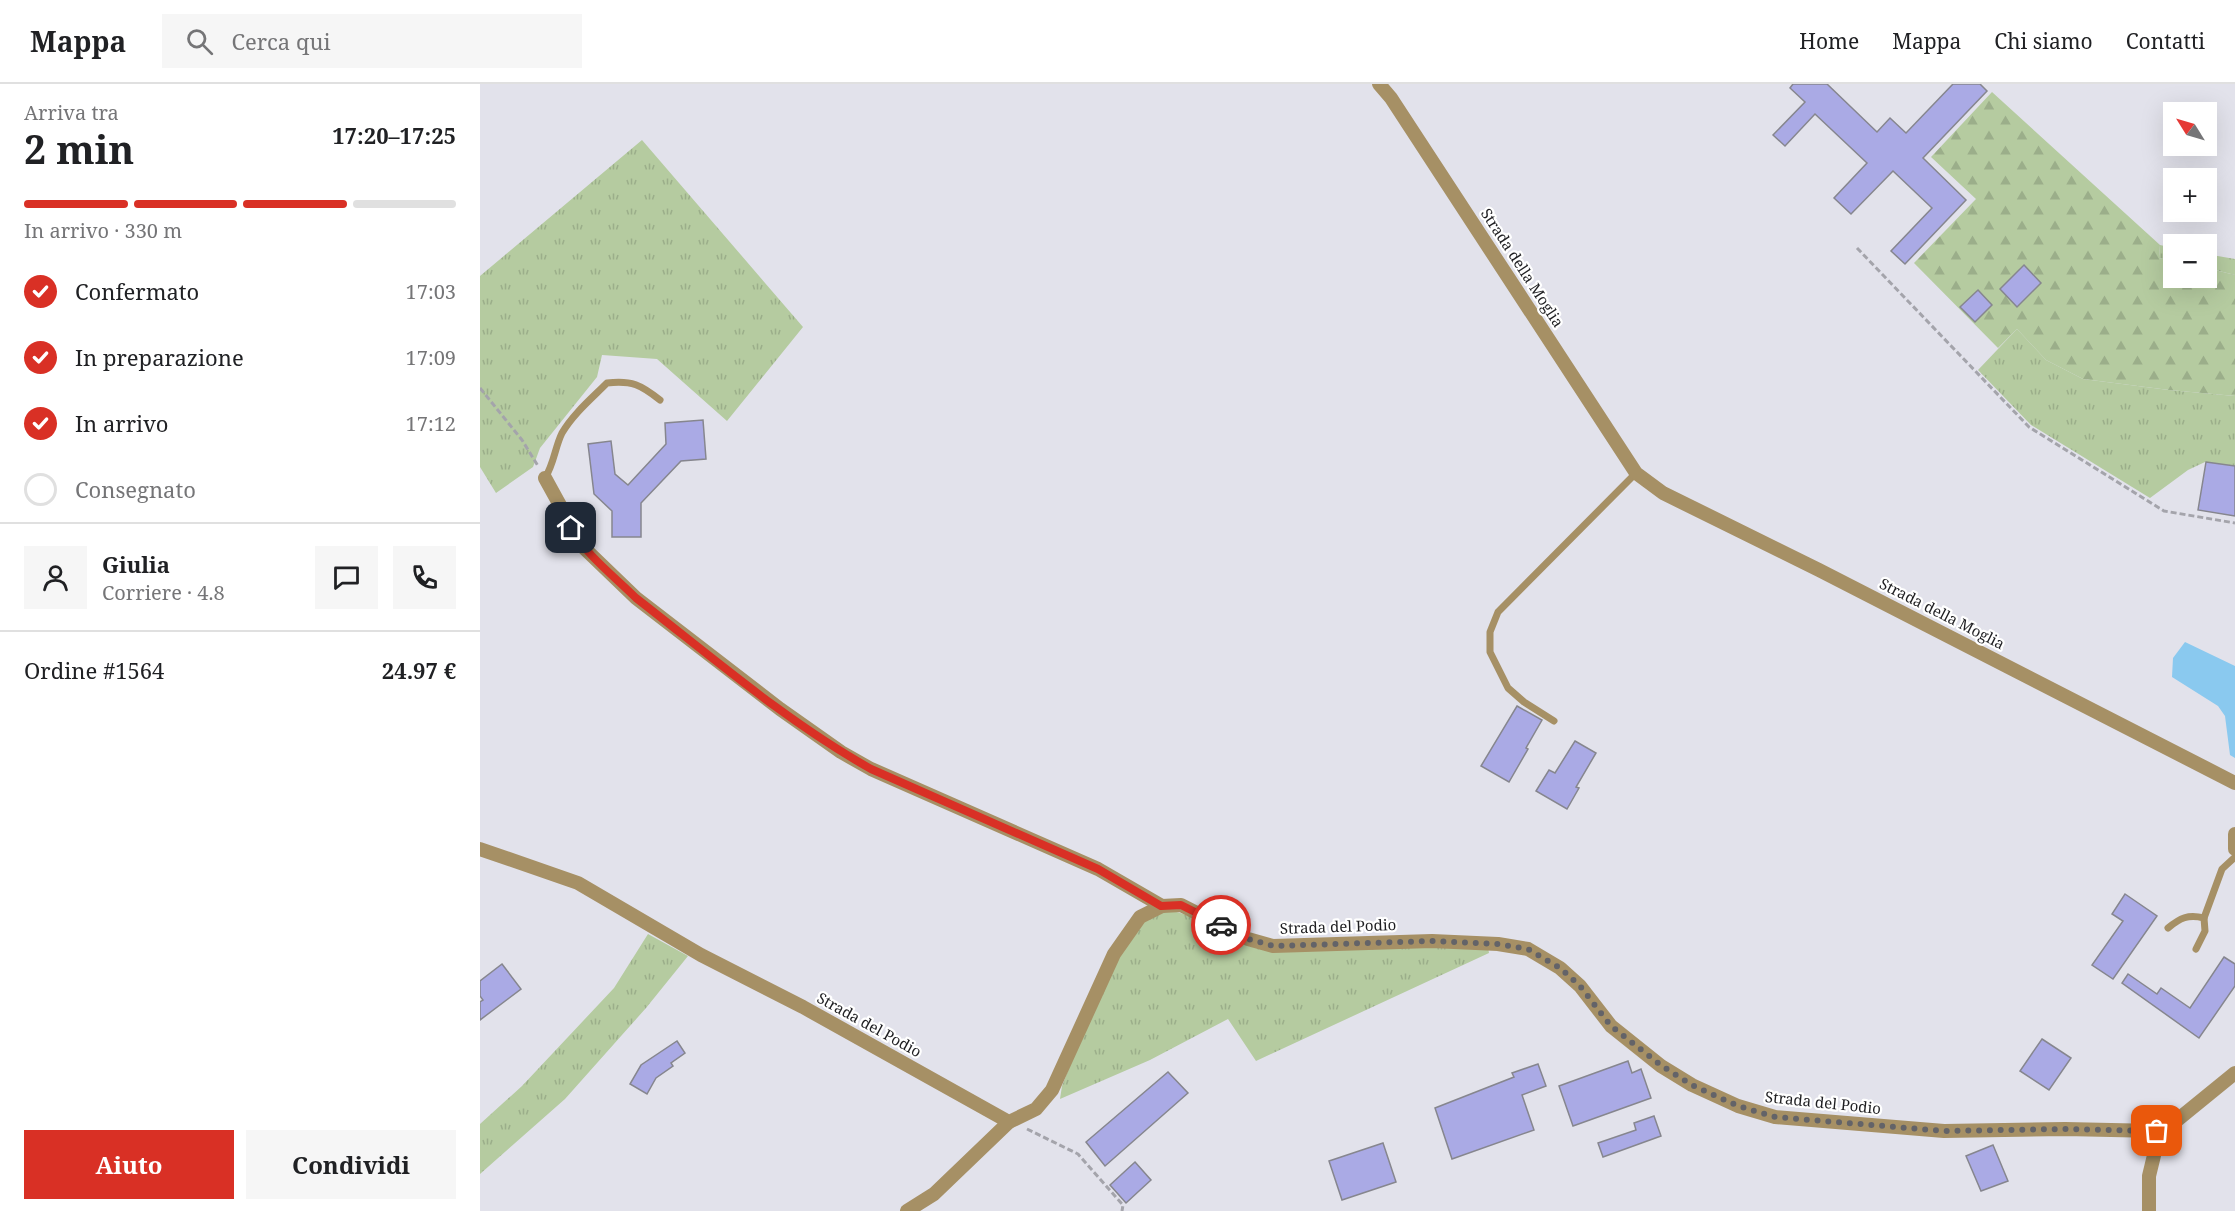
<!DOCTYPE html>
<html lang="it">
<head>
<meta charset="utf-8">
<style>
	:root { --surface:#fff; --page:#f6f6f6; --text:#202124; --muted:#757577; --line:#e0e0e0; --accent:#d93025 }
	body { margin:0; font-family:"Noto Serif",serif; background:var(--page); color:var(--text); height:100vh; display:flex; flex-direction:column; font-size:22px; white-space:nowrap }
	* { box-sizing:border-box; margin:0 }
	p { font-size:20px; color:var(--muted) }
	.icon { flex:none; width:33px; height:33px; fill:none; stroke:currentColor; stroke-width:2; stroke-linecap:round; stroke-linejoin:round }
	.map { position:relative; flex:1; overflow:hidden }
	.panel { display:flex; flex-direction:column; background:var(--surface); width:480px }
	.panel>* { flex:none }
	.needle { width:39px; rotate:307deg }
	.controls { position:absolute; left:1683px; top:18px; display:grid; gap:12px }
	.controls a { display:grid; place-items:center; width:54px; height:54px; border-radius:0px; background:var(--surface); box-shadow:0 6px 24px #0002; font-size:30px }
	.pin { position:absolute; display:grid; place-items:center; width:51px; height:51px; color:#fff; margin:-26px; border-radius:12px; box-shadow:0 3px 9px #0006 }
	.courier { position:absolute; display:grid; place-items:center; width:60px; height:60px; margin:-30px; border:4px solid #d93025; border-radius:50%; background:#fff; color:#222; box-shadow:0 2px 8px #0007 }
	.headline em { font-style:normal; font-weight:700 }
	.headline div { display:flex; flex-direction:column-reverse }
	.headline { display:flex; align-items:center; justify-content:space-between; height:102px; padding:0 24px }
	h1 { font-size:39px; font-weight:700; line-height:45px }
	.bar { display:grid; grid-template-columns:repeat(4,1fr); gap:9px 6px; align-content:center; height:72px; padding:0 24px }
	.bar i { height:8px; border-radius:4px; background:var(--line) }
	.bar .selected { background:var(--accent) }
	.bar p { grid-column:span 4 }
	.line { display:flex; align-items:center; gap:15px; padding:0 24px; border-top:2px solid var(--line) }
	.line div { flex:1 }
	.round { display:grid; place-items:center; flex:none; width:63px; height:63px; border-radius:0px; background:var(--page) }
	ol { padding:0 24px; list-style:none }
	li { display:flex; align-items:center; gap:18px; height:66px }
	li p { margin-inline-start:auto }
	li .icon { padding:6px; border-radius:50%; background:var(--accent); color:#fff; stroke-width:4 }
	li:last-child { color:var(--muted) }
	li i { width:33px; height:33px; border:3px solid var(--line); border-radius:50% }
	.cta { display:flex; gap:12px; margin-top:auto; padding:12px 24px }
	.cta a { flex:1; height:69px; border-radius:0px; background:var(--accent); color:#fff; font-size:24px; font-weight:700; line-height:69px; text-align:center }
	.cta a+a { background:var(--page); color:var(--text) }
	header { display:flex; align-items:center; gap:36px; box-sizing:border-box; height:84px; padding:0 30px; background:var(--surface); border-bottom:2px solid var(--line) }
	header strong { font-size:28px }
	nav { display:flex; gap:33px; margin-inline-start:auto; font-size:21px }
	.search { width:420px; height:54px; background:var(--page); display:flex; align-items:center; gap:15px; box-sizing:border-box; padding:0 21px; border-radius:0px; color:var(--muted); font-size:22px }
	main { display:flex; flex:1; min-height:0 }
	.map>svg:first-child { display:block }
</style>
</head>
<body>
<header>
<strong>Mappa</strong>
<div class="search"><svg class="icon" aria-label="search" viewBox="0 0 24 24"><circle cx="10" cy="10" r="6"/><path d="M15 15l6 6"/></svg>Cerca qui</div>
<nav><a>Home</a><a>Mappa</a><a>Chi siamo</a><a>Contatti</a></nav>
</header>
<main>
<section class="panel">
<div class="headline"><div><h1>2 min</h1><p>Arriva tra</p></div><em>17:20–17:25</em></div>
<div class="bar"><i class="selected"></i><i class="selected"></i><i class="selected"></i><i></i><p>In arrivo · 330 m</p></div>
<ol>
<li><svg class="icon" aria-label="check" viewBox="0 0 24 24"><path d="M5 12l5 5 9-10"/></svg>Confermato<p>17:03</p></li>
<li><svg class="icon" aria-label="check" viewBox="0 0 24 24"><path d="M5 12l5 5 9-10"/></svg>In preparazione<p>17:09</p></li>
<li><svg class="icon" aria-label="check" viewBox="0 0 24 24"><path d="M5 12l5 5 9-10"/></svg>In arrivo<p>17:12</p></li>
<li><i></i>Consegnato</li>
</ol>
<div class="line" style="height:108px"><a class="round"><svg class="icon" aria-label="person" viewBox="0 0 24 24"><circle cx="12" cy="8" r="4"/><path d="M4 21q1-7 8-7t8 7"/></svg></a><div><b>Giulia</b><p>Corriere · 4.8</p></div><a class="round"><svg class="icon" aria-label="chat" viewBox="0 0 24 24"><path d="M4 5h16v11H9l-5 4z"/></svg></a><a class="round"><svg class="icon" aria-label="phone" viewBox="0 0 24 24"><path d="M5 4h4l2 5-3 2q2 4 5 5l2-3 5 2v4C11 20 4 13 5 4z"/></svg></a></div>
<div class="line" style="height:78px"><div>Ordine #1564</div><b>24.97 €</b></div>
<div class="cta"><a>Aiuto</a><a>Condividi</a></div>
</section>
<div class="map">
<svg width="1755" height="1127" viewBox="0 0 1755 1127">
	<defs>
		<pattern id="grass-tufts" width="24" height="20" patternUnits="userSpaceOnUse" patternTransform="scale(1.5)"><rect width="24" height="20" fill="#b5cba0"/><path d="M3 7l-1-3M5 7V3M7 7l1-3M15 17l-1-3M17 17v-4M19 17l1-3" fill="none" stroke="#9bae8a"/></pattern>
		<pattern id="forest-firs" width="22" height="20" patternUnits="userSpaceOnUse" patternTransform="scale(1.5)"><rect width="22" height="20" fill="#b5cba0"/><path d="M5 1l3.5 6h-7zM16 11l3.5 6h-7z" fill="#9bae8a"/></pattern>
	</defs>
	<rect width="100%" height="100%" fill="#e2e2eb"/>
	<g fill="url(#grass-tufts)">
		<path d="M162 56 323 243 247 337 177 275 122 271 117 293 60 364 53 383 16 409 0 383V192Z"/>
		<path d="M1680 161 1693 164V177L1679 174Z"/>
		<path d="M1726 170 1755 175V191L1727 184Z"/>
		<path d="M1537 245 1566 276 1603 295 1689 306 1755 312V382L1725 378 1708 386 1670 414 1551 341 1498 286Z"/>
		<path d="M690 826 710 832 754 857 793 868 953 859 1008 863 1009 869 776 977 748 935 670 976 580 1015 582 1002C600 958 634 856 672 830 677 827 684 827 690 826Z"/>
		<path d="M168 850 208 872 166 924 85 1015 0 1090V1040L42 1002 134 904Z"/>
	</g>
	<path fill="url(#forest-firs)" d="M1512 8 1680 161 1679 174 1693 177 1694 194H1726L1727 184 1755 191V312L1689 306 1603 295 1566 276 1537 245 1518 264 1434 179 1496 115 1451 73Z"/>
	<path fill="#8ac9ef" d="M1705 558 1755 582V674L1750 671 1745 632 1738 622 1692 593 1693 574Z"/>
	<g fill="#aaaae5" stroke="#86868e" stroke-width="1.5">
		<path d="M1313 0H1347L1397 48 1410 34 1426 49 1473 0H1500L1507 7 1443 74 1486 116 1425 180 1411 167 1452 124 1413 87 1371 130 1354 114 1387 79 1335 30 1305 62 1293 51 1325 18 1310 4Z"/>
		<path d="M1544 181 1561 199 1537 223 1520 205Z"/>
		<path d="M1498 206 1512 221 1495 238 1480 223Z"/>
		<path d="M223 336 226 375 201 377 161 419V453H132V427L114 410 108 360 131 357 135 390 148 401 186 360 185 339Z"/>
		<path d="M1726 378 1755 382V432L1718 426Z"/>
		<path d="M1037 622 1062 636 1046 664 1048 665 1029 698 1001 682Z"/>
		<path d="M1095 657 1116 669 1096 703 1099 704 1087 725 1056 707 1069 686 1075 689Z"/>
		<path d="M1645 810 1677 832 1633 895 1612 881 1643 837 1632 830Z"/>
		<path d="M1744 873 1755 880V902L1719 954 1642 899 1648 890 1677 910 1681 904 1710 924Z"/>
		<path d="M22 880 41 905 0 936V918L3 916 0 912V897Z"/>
		<path d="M1562 955 1591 974 1569 1006 1540 987Z"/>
		<path d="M197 957 205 969 191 979 193 982 176 994 167 1010 150 1000 161 981Z"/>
		<path d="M1148 977 1152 989 1161 985 1171 1014 1093 1042 1079 1002Z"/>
		<path d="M1058 980 1066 1002 1042 1011 1054 1046 972 1075 955 1024 1034 993 1032 989Z"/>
		<path d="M688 988 708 1009 625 1082 606 1058Z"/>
		<path d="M1174 1032 1181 1052 1123 1073 1118 1059 1156 1046 1154 1039Z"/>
		<path d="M903 1059 916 1098 862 1116 849 1077Z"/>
		<path d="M1513 1061 1528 1097 1501 1107 1486 1072Z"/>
		<path d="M655 1078 671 1096 646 1119 630 1101Z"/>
	</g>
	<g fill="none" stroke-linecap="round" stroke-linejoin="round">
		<g stroke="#a4a4ab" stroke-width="3" stroke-dasharray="6 3" stroke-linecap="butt">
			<path d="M1377 164 1549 343 1684 427 1755 439"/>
			<path d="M0 304 42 356 58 382"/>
			<path d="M547 1045 598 1070 643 1121 642 1127"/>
		</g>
		<g stroke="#a69065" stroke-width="7">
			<path d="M65 394C74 380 75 363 82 349 93 330 112 314 127 299 152 296 161 301 180 316"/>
			<path d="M1074 637 1044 618 1028 604 1010 568V548L1018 528 1156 389"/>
			<path d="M1724 834 1742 785 1755 773"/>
			<path d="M1688 844C1700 834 1708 830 1724 834L1725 847 1716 865"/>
		</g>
		<g stroke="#a69065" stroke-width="14">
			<path d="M899 0 911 14 1156 389 1183 409 1339 486 1755 699"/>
			<path d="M65 394 103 463 156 514 300 625 361 668 391 685 618 785 682 822"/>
			<path d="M1755 750V765"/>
			<path d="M0 765 98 799 221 871 323 923 529 1038 556 1025 572 1006 634 870 660 833 682 822 701 821 768 855 793 862 952 857 1018 860 1048 865 1080 884 1100 902 1131 942 1181 982 1212 1001 1258 1022 1295 1033 1464 1047 1585 1045 1677 1047 1696 1037 1755 989"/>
			<path d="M427 1127 454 1110 529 1038"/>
			<path d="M1669 1127V1092L1677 1059V1047"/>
		</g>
	</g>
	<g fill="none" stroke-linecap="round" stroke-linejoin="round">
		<path stroke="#636368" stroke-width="6" stroke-dasharray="0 10.8" d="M741 841 768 855 794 862 952 857 1018 860 1048 865 1080 884 1100 902 1131 942 1182 982 1212 1001 1258 1022 1295 1033 1464 1047 1585 1045 1677 1047"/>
		<path stroke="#d93025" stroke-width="8" d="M91 444C105 470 135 493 156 514 232 573 307 638 391 685L618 785 681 822 701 821 741 841"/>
	</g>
	<g text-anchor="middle" stroke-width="4.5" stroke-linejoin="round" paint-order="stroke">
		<g font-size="15" fill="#1e1e21" stroke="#fff">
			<text transform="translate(1042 184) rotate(57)" y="5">Strada della Moglia</text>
			<text transform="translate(1462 530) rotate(27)" y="5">Strada della Moglia</text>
			<text transform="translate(858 843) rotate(-2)" y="5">Strada del Podio</text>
			<text transform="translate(389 941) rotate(29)" y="5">Strada del Podio</text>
			<text transform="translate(1343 1019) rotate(6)" y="5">Strada del Podio</text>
		</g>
	</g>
</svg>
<div class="controls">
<a><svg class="needle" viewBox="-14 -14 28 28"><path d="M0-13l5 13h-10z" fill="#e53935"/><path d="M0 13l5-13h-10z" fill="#757577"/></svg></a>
<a>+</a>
<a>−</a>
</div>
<div class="pin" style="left:1677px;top:1047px;background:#ea580c"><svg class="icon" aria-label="bag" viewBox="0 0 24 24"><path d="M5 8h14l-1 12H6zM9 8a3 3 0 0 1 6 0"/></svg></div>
<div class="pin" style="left:91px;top:444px;background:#1f2937"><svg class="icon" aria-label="home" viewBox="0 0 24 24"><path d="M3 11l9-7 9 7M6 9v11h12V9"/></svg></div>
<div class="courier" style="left:741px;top:841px"><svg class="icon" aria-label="car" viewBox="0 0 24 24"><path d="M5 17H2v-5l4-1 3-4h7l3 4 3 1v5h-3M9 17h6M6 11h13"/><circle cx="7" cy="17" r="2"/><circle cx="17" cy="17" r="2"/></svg></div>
</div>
</main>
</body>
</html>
